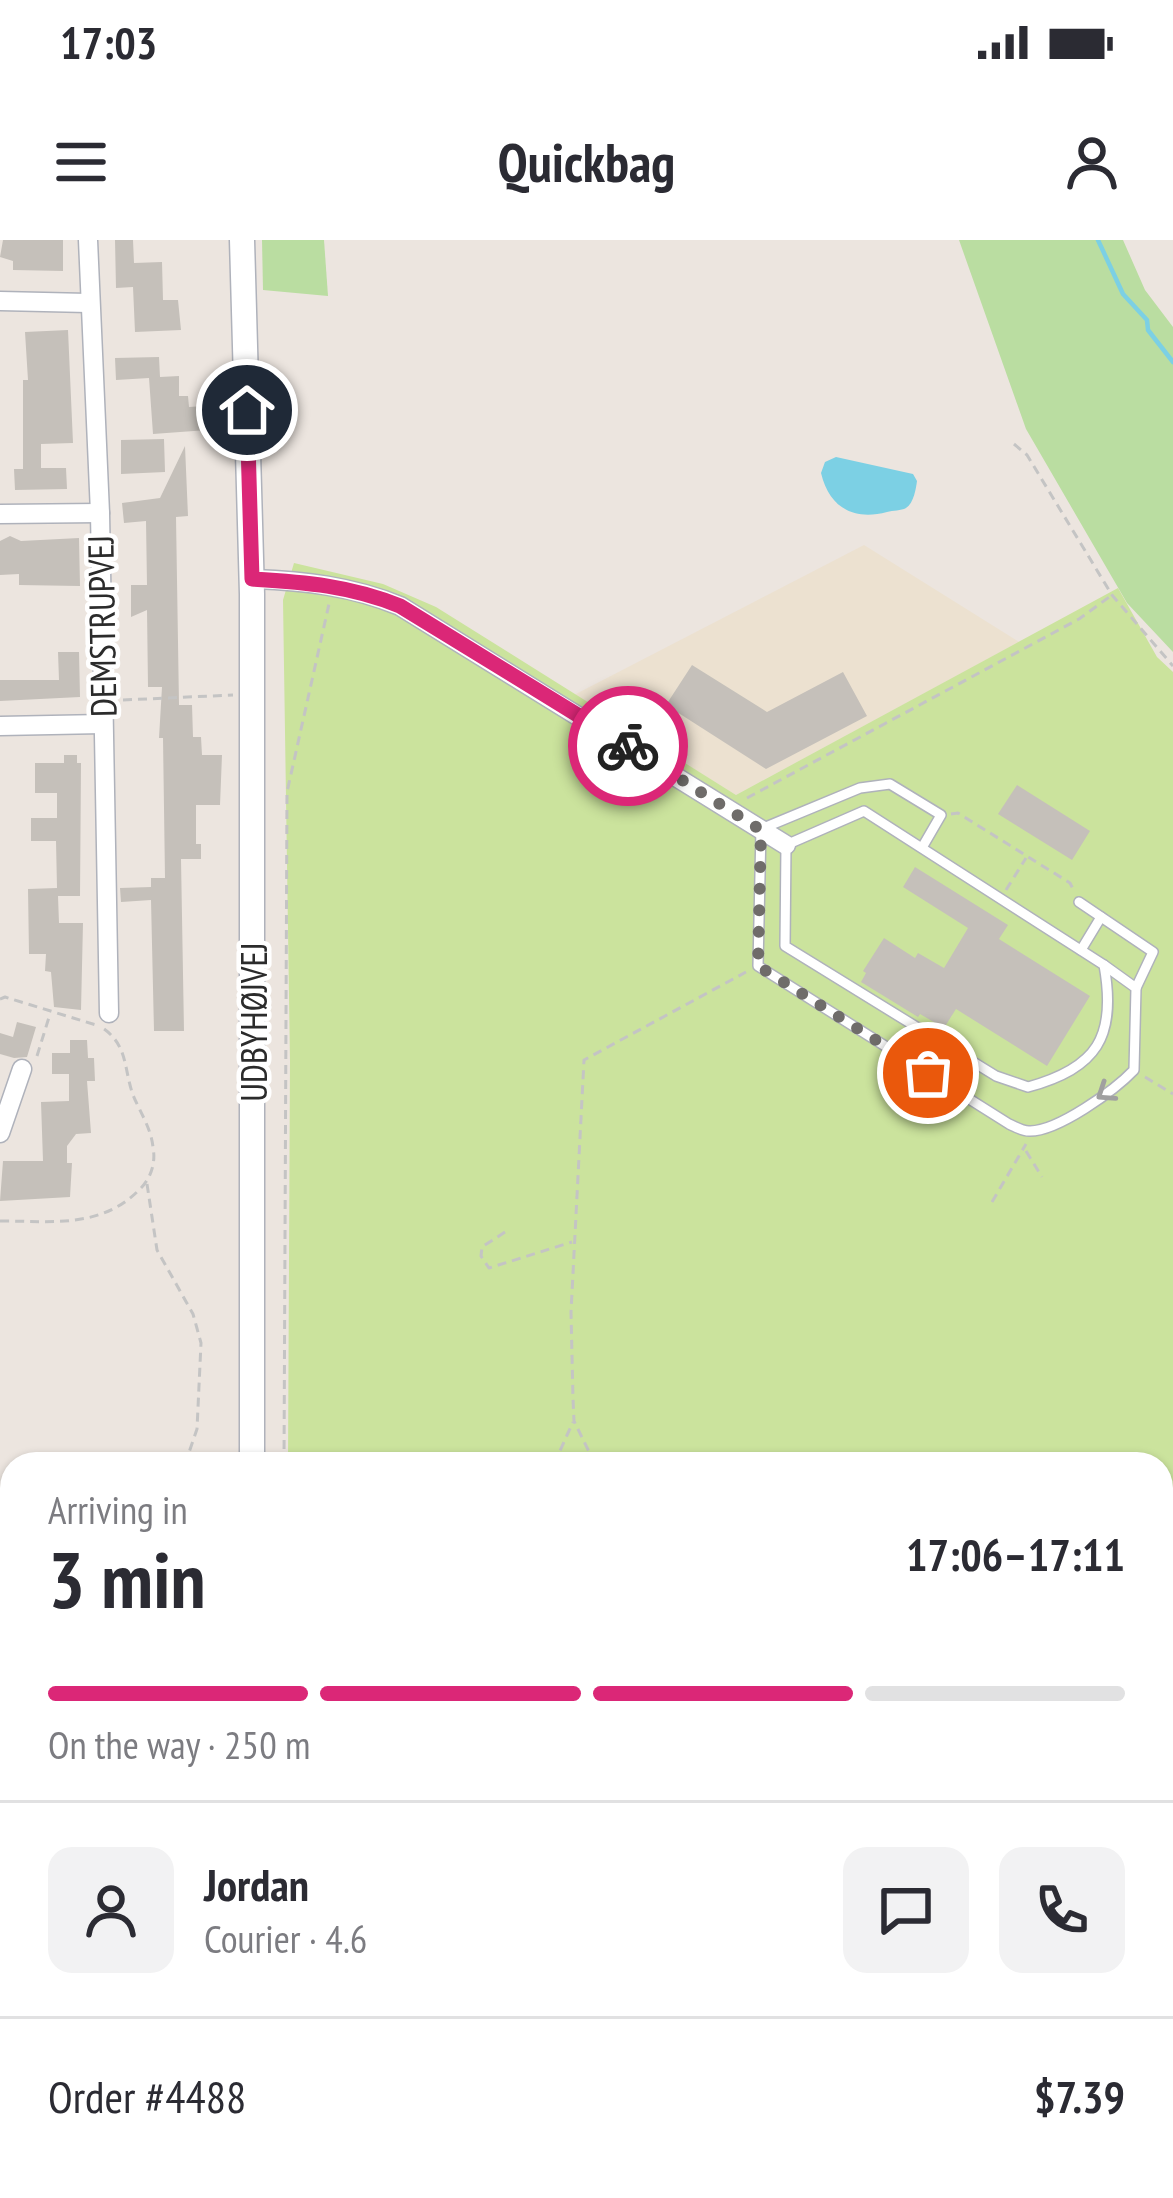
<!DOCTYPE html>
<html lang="en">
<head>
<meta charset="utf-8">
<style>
	:root { --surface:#fff; --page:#f2f2f3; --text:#2b2b33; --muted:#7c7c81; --line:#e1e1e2; --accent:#db2777 }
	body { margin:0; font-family:"PT Sans Narrow",sans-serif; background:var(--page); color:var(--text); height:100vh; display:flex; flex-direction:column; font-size:45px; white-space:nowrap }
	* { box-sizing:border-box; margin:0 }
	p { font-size:39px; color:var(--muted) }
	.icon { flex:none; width:66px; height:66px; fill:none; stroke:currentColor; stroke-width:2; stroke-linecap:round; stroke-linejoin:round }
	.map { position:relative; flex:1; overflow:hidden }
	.drawer { position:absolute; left:0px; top:1212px; width:1173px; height:747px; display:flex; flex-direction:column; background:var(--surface); border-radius:36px 36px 0 0; box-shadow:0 3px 9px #0004 }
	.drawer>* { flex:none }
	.pin { position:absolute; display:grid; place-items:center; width:102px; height:102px; color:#fff; margin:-51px; border:6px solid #fff; border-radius:50%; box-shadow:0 3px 12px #0007 }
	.courier { position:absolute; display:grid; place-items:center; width:120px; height:120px; margin:-60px; border:9px solid #db2777; border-radius:50%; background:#fff; color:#222; box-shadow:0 3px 15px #0007 }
	.overview em { font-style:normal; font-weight:700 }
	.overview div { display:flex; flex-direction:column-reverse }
	.overview { display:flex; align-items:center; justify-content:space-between; height:204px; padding:0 48px }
	h1 { font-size:78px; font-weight:700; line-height:90px }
	.bar { display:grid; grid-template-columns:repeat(4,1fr); gap:18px 12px; align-content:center; height:144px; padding:0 48px }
	.bar i { height:15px; border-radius:9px; background:var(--line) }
	.bar .active { background:var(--accent) }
	.bar p { grid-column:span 4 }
	.line { display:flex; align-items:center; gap:30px; padding:0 48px; border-top:3px solid var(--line) }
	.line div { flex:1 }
	.round { display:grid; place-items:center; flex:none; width:126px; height:126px; border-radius:24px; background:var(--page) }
	.status { display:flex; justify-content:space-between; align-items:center; height:84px; padding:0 60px; background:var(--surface); direction:ltr }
	.status svg { height:33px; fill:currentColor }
	header { display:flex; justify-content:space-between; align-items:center; height:156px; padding:0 48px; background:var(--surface); font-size:54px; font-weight:700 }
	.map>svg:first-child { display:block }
</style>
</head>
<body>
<div class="status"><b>17:03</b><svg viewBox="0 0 49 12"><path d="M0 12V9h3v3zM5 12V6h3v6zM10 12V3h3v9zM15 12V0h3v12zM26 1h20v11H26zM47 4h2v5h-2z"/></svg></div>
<header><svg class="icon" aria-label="menu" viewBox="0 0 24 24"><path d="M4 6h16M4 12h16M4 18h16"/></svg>Quickbag<svg class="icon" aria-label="person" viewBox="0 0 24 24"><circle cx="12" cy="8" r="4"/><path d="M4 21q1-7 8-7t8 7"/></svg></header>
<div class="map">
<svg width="1173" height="1958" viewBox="0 0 1173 1958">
	<rect width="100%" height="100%" fill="#ece5df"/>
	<path fill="#ece1d0" d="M864 305 1019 402 736 555 574 455Z"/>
	<g fill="#badda1">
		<path d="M262 0H324L328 56 263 50Z"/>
		<path d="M959 0H1123L1145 50 1173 87V412L1127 363 1026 189Z"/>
		<path d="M264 1947H916L910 1958H264Z"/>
	</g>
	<path fill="#cbe39d" d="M294 323 383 344 436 367 736 555 1118 348 1157 417 1173 432V1349L1161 1377V1224H288L290 821 283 360Z"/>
	<path fill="#7cd0e4" d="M836 217 913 234 917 241C916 248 914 263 906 268 901 271 893 270 887 272 853 281 829 267 821 233L825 222Z"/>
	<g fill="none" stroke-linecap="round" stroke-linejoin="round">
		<path stroke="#7cd0e4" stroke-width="4.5" d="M1098 0 1123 54 1147 80 1148 90 1173 122"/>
	</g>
	<g fill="#c5c0ba">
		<path d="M3 0H63V31L13 30V21L0 17Z"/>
		<path d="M115 0H133L134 23 162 22 163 60H178L181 90 135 92 133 47 116 48Z"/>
		<path d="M68 90 73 203 41 204V228H66L67 249 15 250 14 229H23V140H28L25 92Z"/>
		<path d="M159 117 160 137 179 136V156H188L189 167 219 165 221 189 153 194 149 138 116 140 115 118Z"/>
		<path d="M164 199 165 232 121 234V200Z"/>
		<path d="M185 206 188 276 176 277 179 465H192L193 497H201L202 515H222L220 565H196V604H201V619H181L184 791H154L151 660 121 662 120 648 151 647V638H165L163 498H159L162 447H148L147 370 131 377V345H147L146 281 124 283 122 263 160 258Z"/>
		<path d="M10 296 21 301 79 298 80 346 19 345V334L0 335V301Z"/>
		<path d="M58 412H79L80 457 0 461V440H59Z"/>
		<path d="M692 425 767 472 843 432 867 476 766 529 666 465Z"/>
		<path d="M64 515H77V523H81L80 656H58L59 683H83L81 770 54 767 51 732 45 731 46 714H29L28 649 57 648 56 601H31V578H57V553H35V523H64Z"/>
		<path d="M1017 545 1090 591 1072 620 998 574Z"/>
		<path d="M915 627 1008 685 999 699 1090 756 1047 826 956 769 944 788 920 774 918 777 861 742 866 733 863 731 884 698 915 718 918 713 944 728 968 688 903 647Z"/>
		<path d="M17 782 36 787 27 817 14 818 0 814V793L13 797Z"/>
		<path d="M70 800H87L88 818H94L95 841H87L91 893 76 894 67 906V923H72L70 957 0 961 3 921H43L41 862 69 861V834H52V813H70Z"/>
		<path d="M7 1411H12V1469L0 1466V1441Z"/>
	</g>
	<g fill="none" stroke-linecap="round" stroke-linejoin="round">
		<defs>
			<g id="service">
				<path d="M864 571 1104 725C1117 797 1097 828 1028 847L996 836 785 706 786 605Z"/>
				<path d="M923 606 941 575 890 544 860 548 761 589 758 726 1009 884C1016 887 1022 891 1029 891 1057 892 1115 850 1134 830L1136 748 1104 725"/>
				<path d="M1079 662 1153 712 1136 748"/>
				<path d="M1081 710 1101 677"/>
			</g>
			<g id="minor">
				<path d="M88 0 100 273 109 773"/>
				<path d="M0 61 88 63"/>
				<path d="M0 274 100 273"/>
				<path d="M252 339C305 341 351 346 400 366L786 605"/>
				<path d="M0 486 103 484"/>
				<path d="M0 893 22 829"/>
				<path d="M0 1393H12"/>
				<path d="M0 1618 12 1622"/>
				<path d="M0 1802 12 1778"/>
			</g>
			<g id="tertiary">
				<path d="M242 0 252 354V1224"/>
				<path d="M0 1950 12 1945"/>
				<path d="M220 1958V1947"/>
				<path d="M243 1958V1947"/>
			</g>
		</defs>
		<use href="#service" stroke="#afb2bb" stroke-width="12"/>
		<use href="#minor" stroke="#afb2bb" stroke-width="21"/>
		<use href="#tertiary" stroke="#afb2bb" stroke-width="27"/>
		<g stroke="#c4c4c4" stroke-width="3" stroke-dasharray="9 6" stroke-linecap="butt">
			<path d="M1014 204 1027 215 1112 355 1173 426"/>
			<path d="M123 460 233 455"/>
			<path d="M747 558 1079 379 1112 355"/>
			<path d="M951 574 958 573 1070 643 1073 649"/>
			<path d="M1006 650 1026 618"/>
			<path d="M0 759 5 757 96 785"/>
			<path d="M37 816 50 774"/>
			<path d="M1145 837 1173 854"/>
			<path d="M1026 911 1042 937"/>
			<path d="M147 944 157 1010 193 1074 201 1103 197 1189 185 1224"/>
			<path d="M992 962 1026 904"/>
			<path d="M0 981C52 981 101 989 140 949 151 938 156 923 153 907 151 888 140 872 133 855 124 830 128 806 104 789"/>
			<path d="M505 992 482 1007 481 1016 489 1028 572 1002"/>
			<path d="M284 1224 287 552 329 364"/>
			<path d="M554 1224 573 1182"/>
			<path d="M595 1224 574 1181 573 1159 571 1072 584 820 746 732"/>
			<path d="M1161 1365 1173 1336"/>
			<path d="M1161 1801 1173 1813"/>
			<path d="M0 1927 12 1921"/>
			<path d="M29 1957 51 1947"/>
		</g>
		<use href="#service" stroke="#fff" stroke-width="9"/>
		<use href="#minor" stroke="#fff" stroke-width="18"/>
		<use href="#tertiary" stroke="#fff" stroke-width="24"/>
	</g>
	<defs><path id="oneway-chevron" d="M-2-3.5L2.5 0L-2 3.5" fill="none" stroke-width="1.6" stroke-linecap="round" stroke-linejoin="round" transform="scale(3)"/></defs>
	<use stroke="#a0a0a0" href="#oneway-chevron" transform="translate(1105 853) rotate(146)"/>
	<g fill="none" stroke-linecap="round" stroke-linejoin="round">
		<path stroke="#6f6c6a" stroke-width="12" stroke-dasharray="0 21.6" d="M628 506 761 590 758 726 928 833"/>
		<path stroke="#db2777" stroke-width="15" d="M247 170 252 339C305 342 351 346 400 366L628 506"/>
	</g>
	<g text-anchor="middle" stroke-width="9" stroke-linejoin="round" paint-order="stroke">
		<g font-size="36" fill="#2b2b2b" stroke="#fff">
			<text transform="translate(102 386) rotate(-91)" y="13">DEMSTRUPVEJ</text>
			<text transform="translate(254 782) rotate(-90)" y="13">UDBYHØJVEJ</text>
		</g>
	</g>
</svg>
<div class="pin" style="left:928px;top:833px;background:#ea580c"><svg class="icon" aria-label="bag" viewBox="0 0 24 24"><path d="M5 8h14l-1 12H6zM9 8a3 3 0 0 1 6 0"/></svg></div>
<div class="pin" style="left:247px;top:170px;background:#1f2937"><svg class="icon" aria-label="home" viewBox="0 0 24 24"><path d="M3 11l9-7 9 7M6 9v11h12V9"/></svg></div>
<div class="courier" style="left:628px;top:506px"><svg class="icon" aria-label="bike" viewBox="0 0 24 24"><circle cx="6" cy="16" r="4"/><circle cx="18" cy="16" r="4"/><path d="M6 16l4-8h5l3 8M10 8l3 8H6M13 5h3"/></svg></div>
<section class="drawer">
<div class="overview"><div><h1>3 min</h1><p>Arriving in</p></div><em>17:06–17:11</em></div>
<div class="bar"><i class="active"></i><i class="active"></i><i class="active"></i><i></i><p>On the way · 250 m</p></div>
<div class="line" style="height:216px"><a class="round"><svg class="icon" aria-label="person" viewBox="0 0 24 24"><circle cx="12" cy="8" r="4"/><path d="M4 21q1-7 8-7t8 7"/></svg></a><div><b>Jordan</b><p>Courier · 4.6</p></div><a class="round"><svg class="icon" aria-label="chat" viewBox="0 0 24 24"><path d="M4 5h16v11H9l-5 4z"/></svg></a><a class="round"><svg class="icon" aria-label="phone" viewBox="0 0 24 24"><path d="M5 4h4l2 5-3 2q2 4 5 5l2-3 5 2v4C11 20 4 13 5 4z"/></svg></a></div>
<div class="line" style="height:156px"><div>Order #4488</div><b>$7.39</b></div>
</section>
</div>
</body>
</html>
